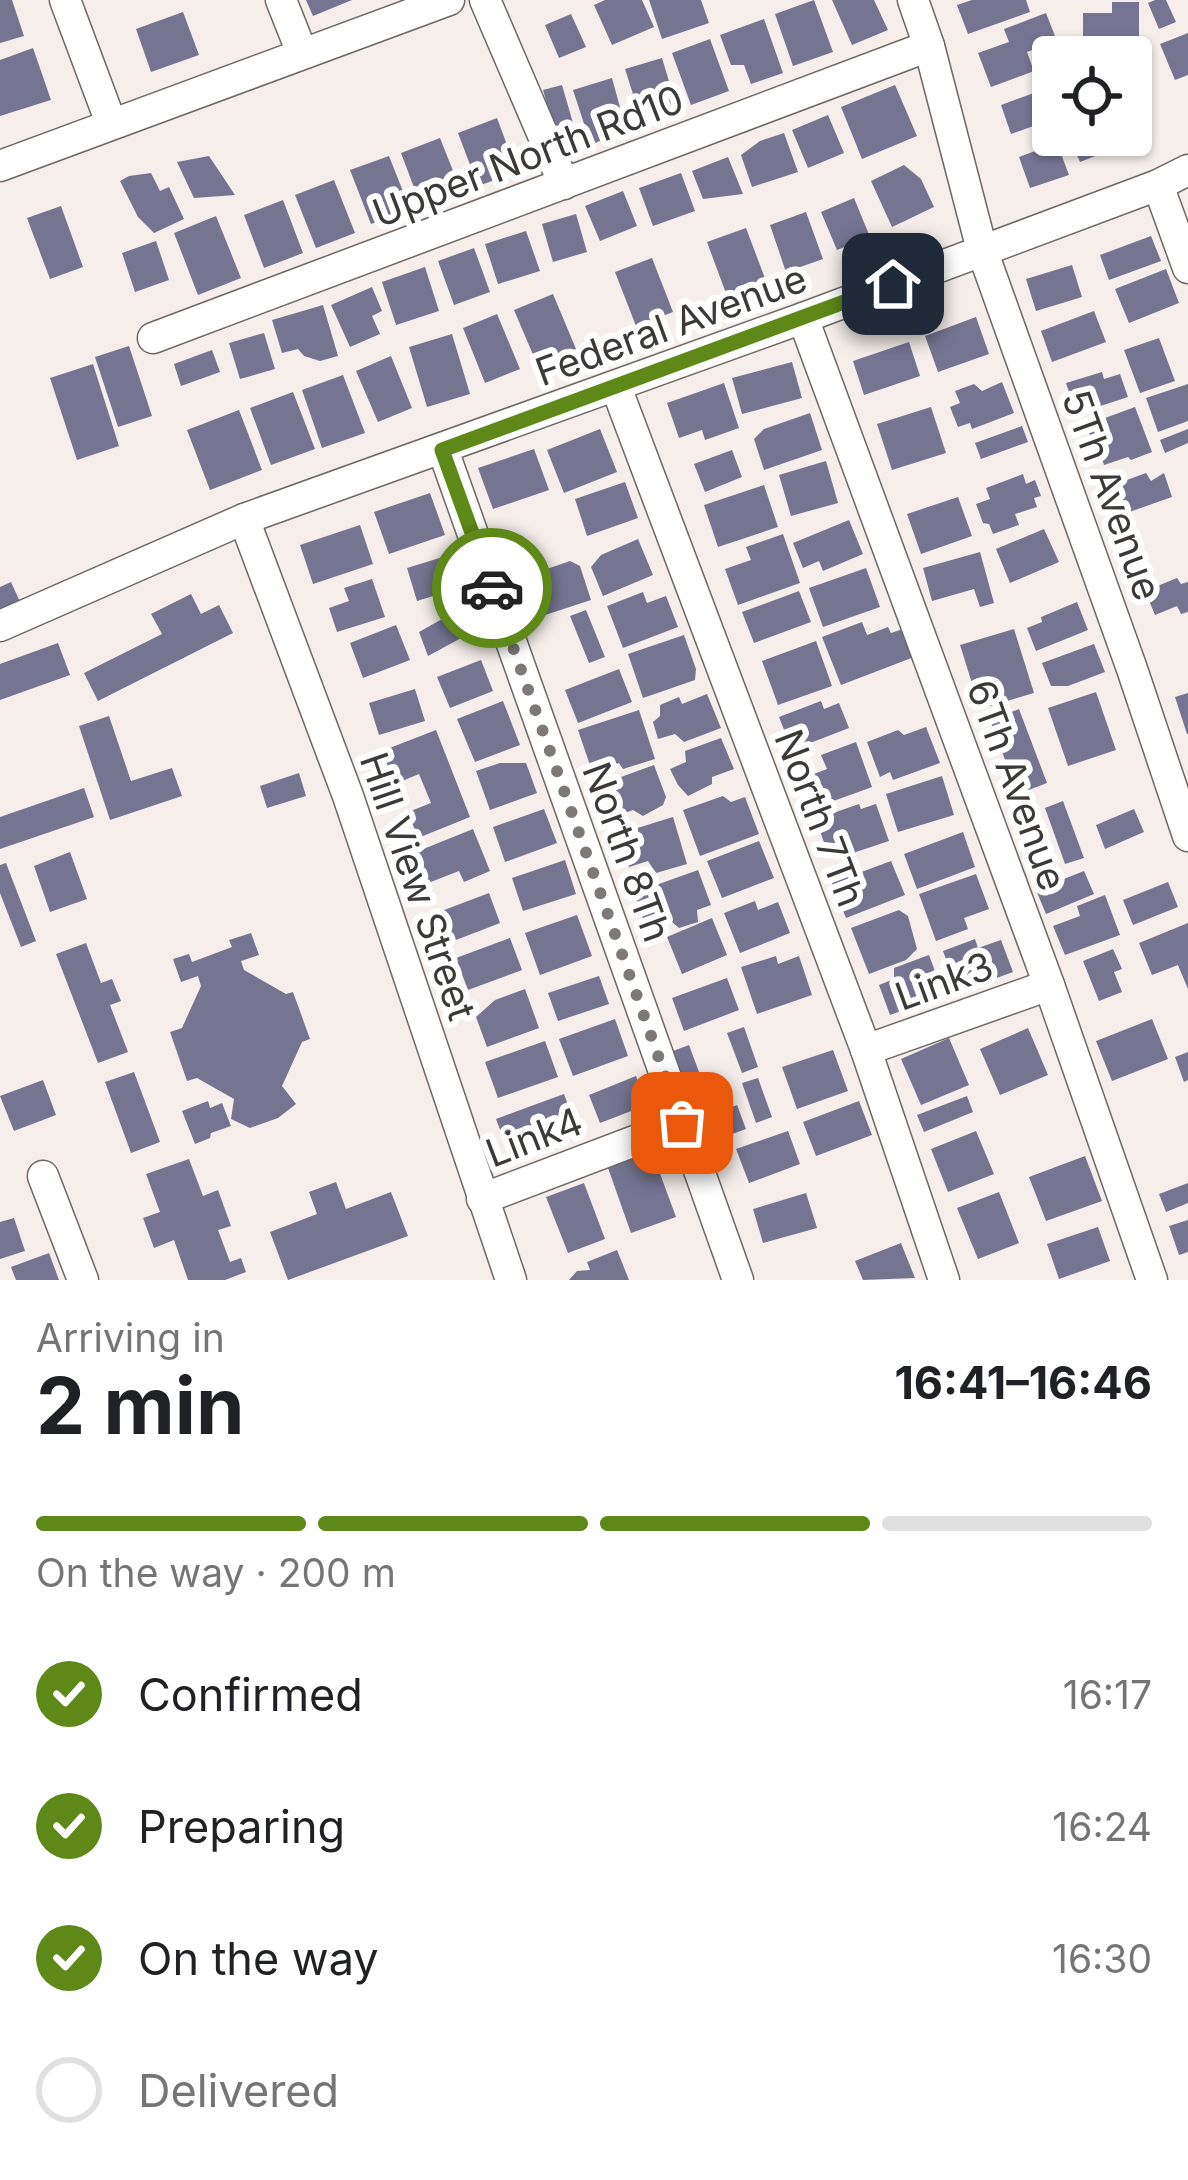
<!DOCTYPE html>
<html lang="en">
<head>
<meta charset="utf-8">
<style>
	:root { --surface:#fff; --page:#f6f6f6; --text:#202124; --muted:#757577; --line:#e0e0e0; --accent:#5e8918 }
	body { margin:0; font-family:Inter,sans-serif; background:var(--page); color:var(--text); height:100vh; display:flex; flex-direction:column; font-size:45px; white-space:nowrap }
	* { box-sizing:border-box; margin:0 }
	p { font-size:39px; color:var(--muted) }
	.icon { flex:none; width:66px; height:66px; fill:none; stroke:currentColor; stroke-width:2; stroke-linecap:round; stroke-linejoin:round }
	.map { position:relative; height:1280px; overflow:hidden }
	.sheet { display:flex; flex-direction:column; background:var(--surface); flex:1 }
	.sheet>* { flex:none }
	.fabs { position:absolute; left:1032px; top:36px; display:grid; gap:24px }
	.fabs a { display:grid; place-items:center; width:120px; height:120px; border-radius:12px; background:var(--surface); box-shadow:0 3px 9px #0004; font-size:60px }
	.pin { position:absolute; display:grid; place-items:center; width:102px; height:102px; color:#fff; margin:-51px; border-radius:24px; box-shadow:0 6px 18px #0006 }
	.courier { position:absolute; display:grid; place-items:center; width:120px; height:120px; margin:-60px; border:9px solid #5e8918; border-radius:50%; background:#fff; color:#222; box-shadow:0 3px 15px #0007 }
	.headline em { font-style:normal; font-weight:700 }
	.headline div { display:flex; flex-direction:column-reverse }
	.headline { display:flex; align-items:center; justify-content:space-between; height:204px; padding:0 36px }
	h1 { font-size:78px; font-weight:700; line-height:90px }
	.bar { display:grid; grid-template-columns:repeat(4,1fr); gap:18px 12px; align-content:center; height:144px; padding:0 36px }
	.bar i { height:15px; border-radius:9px; background:var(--line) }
	.bar .on { background:var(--accent) }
	.bar p { grid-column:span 4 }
	ol { padding:0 36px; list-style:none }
	li { display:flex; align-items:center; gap:36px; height:132px }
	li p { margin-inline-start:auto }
	li .icon { padding:12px; border-radius:50%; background:var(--accent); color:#fff; stroke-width:4 }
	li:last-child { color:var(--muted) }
	li i { width:66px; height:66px; border:6px solid var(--line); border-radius:50% }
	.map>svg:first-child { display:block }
</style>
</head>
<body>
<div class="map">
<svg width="1188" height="1280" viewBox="0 0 1188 1280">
	<rect width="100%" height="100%" fill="#f5eeea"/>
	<g fill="#757592">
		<path d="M0 0H12L24 36 0 43Z"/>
		<path d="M306 0H352L313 16Z"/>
		<path d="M605 0H642L654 27 612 45 594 5Z"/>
		<path d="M649 0H701L709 23 662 39Z"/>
		<path d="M814 0 833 52 793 66 775 14Z"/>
		<path d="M832 0H874L888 30 852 45Z"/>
		<path d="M972 0H1026L1030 12 968 34 957 5Z"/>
		<path d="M1155 0H1166L1176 22 1159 29 1148 3Z"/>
		<path d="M1112 2H1139V52L1083 51V13H1112Z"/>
		<path d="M183 12 199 55 151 72 136 29Z"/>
		<path d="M1046 13 1057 41 1027 52 1034 71 991 87 978 53 1009 42 1004 29Z"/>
		<path d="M571 14 586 47 559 58 545 25Z"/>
		<path d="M764 19 783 73 751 84 744 65H731L720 35Z"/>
		<path d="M1188 33V75L1175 80 1160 44Z"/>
		<path d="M710 39 729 91 691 105 672 53Z"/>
		<path d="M33 48 51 100 0 116V60Z"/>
		<path d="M662 58 677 108 641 119 625 69Z"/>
		<path d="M612 78 626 129 591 145 573 90Z"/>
		<path d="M562 85 573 123 554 129 543 90Z"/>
		<path d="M895 85 917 136 862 159 841 107Z"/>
		<path d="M1042 90 1053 119 1011 134 1001 105Z"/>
		<path d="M828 115 844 153 808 168 792 130Z"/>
		<path d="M497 118 517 172 478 186 458 133Z"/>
		<path d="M784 133 798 172 752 187 741 155 760 141Z"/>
		<path d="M1068 135H1102L1108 151 1080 162Z"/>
		<path d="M440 138 461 191 421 206 401 153Z"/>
		<path d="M1057 143 1069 175 1030 188 1019 157Z"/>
		<path d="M209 156 235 195 194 198 177 162Z"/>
		<path d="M389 156 410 209 371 224 350 170Z"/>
		<path d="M728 157 743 194 703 199 692 171Z"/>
		<path d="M904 165 921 179 934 207 892 227 871 181Z"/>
		<path d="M151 173 160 191 169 187 184 219 154 233 138 217 120 181 129 176Z"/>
		<path d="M681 173 695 211 653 226 639 188Z"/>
		<path d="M334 180 355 233 316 248 295 195Z"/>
		<path d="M623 191 637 226 600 241 585 206Z"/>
		<path d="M854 198 870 237 837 250 821 212Z"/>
		<path d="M283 200 303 253 264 268 244 215Z"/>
		<path d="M61 206 83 267 50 279 27 218Z"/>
		<path d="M806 212 823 259 786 272 770 225Z"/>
		<path d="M576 214 587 252 553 262 542 224Z"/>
		<path d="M216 216 241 278 198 295 174 233Z"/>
		<path d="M746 228 766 281 727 296 707 242Z"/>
		<path d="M526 231 540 271 498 284 485 244Z"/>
		<path d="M1151 236 1161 261 1109 280 1100 255Z"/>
		<path d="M156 241 169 280 135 292 122 253Z"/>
		<path d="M474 248 490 292 454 305 438 261Z"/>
		<path d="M652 258 673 312 636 326 615 272Z"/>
		<path d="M1072 265 1082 297 1036 311 1026 279Z"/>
		<path d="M425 267 439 311 396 325 382 282Z"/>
		<path d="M1166 269 1179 303 1129 323 1115 289Z"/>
		<path d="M372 287 382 311 372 316 380 334 350 347 331 305Z"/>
		<path d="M553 294 576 349 537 364 514 310Z"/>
		<path d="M323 305 338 356 320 361 304 356 298 349 282 353 272 320Z"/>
		<path d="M1094 311 1106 342 1052 362 1041 331Z"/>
		<path d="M497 314 520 369 485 383 463 328Z"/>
		<path d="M976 317 989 354 938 372 925 336Z"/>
		<path d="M264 333 275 369 240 379 229 343Z"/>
		<path d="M452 334 470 394 427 407 409 347Z"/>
		<path d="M1159 338 1175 381 1140 393 1124 350Z"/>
		<path d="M909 342 920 376 864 395 853 361Z"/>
		<path d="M129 346 152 416 118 427 95 357Z"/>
		<path d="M212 350 220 372 181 386 174 364Z"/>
		<path d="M391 356 412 408 378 422 356 371Z"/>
		<path d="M792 362 802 398 742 414 732 378Z"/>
		<path d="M93 364 119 446 77 460 50 378Z"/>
		<path d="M1102 372 1104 379 1120 374 1128 397 1076 414 1066 383Z"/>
		<path d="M343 375 365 433 322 448 302 390Z"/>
		<path d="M1002 382 1014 413 972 429 970 423 958 427 950 407 960 403 955 391 974 384 982 391Z"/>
		<path d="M724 383 739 428 705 440 702 430 679 438 667 403Z"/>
		<path d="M1188 384V421L1158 432 1146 398Z"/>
		<path d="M293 392 315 449 271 465 250 408Z"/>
		<path d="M931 407 946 453 892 470 877 424Z"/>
		<path d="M1135 407 1152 452 1131 460 1128 457 1104 465 1098 446 1103 444 1101 437 1090 435 1086 425Z"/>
		<path d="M239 410 262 470 210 490 187 430Z"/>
		<path d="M810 413 822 450 764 470 754 439 764 429Z"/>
		<path d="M1022 426 1028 442 981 459 975 443Z"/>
		<path d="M600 429 617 472 564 493 547 450Z"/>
		<path d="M1188 429V443L1165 453 1160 440Z"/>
		<path d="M534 449 549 490 493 509 478 468Z"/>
		<path d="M732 450 742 477 705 492 694 464Z"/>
		<path d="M826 461 838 503 791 516 779 475Z"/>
		<path d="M1146 473 1151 481 1164 473 1172 497 1115 517 1105 488Z"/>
		<path d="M1023 474 1026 484 1035 480 1041 496 1034 498 1037 507 1015 514 1019 525 993 534 989 524 983 523 976 504 990 499 986 488Z"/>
		<path d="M625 482 638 518 587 536 575 499Z"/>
		<path d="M764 485 778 527 718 547 704 505Z"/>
		<path d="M430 493 445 535 389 554 374 512Z"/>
		<path d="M958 497 972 536 921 554 907 514Z"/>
		<path d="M849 520 863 554 823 571 819 561 803 568 793 543Z"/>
		<path d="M360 525 373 564 313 584 300 545Z"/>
		<path d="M1044 529 1059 562 1010 583 996 549Z"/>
		<path d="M783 534 800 583 738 605 725 569 751 560 746 547Z"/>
		<path d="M638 539 653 575 603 596 591 567 601 555Z"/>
		<path d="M980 552 994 603 980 607 974 589 932 601 923 568Z"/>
		<path d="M446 556 456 589 417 601 407 568Z"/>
		<path d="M570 561 580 566 591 600 539 617 529 586 548 580 544 570Z"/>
		<path d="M866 568 880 607 823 627 809 588Z"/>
		<path d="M1177 578 1181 584 1188 582V612L1181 614 1177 606 1155 615 1145 591Z"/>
		<path d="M372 579 385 617 337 632 329 608 349 601 344 588Z"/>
		<path d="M11 582 21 604 0 612V587Z"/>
		<path d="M799 591 811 622 754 643 742 612Z"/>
		<path d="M643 592 647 603 666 596 678 627 623 648 607 606Z"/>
		<path d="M191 594 201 614 219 605 233 633 98 701 84 673 162 634 151 614Z"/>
		<path d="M1077 602 1088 630 1036 651 1027 628 1042 622 1041 617Z"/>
		<path d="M458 610 476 630 428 656 419 632Z"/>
		<path d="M586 610 605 657 589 663 570 616Z"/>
		<path d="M862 622 867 635 888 627 891 633 903 629 914 657 841 685 822 637Z"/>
		<path d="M396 625 410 660 363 678 350 643Z"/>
		<path d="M1014 629 1034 693 980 709 960 645Z"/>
		<path d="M684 635 696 669 695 680 643 698 628 654Z"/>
		<path d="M816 641 832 686 778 705 762 661Z"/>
		<path d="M58 643 70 675 0 700V664Z"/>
		<path d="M1094 644 1105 672 1068 686H1051L1042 663Z"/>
		<path d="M481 660 493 691 450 708 437 677Z"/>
		<path d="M619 669 632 702 578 723 565 690Z"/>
		<path d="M415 689 425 721 379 735 369 703Z"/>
		<path d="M1096 692 1116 750 1068 766 1048 708Z"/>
		<path d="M1188 693V734H1187L1175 697Z"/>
		<path d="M707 694 721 728 684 742 675 734 658 739 653 722 660 716V705L679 697 682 704Z"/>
		<path d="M503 701 520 745 475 762 457 719Z"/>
		<path d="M821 701 824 709 839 703 849 728 792 750 779 717Z"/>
		<path d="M1019 709 1047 783 1018 794 990 720Z"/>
		<path d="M639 710 655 759 623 769 619 763 592 771 578 730Z"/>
		<path d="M109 716 131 781 172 768 182 796 110 820 79 726Z"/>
		<path d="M926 727 940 763 893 780 890 772 880 777 867 742 898 730 904 735Z"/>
		<path d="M436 730 470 817 418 838 408 812 431 803 419 774 395 784 382 751Z"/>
		<path d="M721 738 734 769 712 777V784L688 796 678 785 670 769 686 762 685 751Z"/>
		<path d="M856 742 872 787 817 807 806 777 827 769 821 755Z"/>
		<path d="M500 763H526L537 793 490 810 476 771Z"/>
		<path d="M654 765 666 797 663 805 643 816 633 810 611 818 599 785Z"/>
		<path d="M299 773 306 796 267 808 260 786Z"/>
		<path d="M942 776 954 815 898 832 886 794Z"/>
		<path d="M84 788 94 817 0 849V817Z"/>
		<path d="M723 796 731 802 745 797 759 834 700 856 683 810Z"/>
		<path d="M1063 801 1084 858 1065 864 1045 808Z"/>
		<path d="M859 804 861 809 876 804 889 841 853 853 850 844 827 851 816 819Z"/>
		<path d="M544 809 557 843 505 862 493 827Z"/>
		<path d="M1134 809 1144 832 1105 849 1096 825Z"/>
		<path d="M673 817 687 864 656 873 648 861 629 867 618 834Z"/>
		<path d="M473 829 490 871 464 882 459 871 423 885 411 854Z"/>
		<path d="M963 832 975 867 917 889 904 854Z"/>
		<path d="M759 841 774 878 722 898 707 861Z"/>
		<path d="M70 852 87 899 50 912 34 866Z"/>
		<path d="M565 860 576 894 523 911 512 878Z"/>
		<path d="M891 861 905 895 846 918 832 883Z"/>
		<path d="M6 863 36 941 21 947 0 893V865Z"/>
		<path d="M698 870 711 905 697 910 698 922 679 928 672 922 647 930 634 893Z"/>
		<path d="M1084 871 1094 894 1046 914 1036 890Z"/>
		<path d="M976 874 989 909 964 918 968 929 936 941 919 894Z"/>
		<path d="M1168 882 1178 907 1133 925 1123 900Z"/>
		<path d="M489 893 500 923 443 945 431 915Z"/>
		<path d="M1105 895 1120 935 1065 955 1053 926 1080 916 1077 906Z"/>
		<path d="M755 901 758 910 778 902 790 933 740 953 724 913Z"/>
		<path d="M899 910 908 916 917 949 906 960 869 974 851 928Z"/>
		<path d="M577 915 592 956 540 975 525 933Z"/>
		<path d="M712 918 727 955 682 974 667 937Z"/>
		<path d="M1188 923V989L1178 965 1152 975 1139 943Z"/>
		<path d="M251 933 259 955 241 961 244 970 286 994 293 992 310 1039 302 1042 282 1086 296 1104 278 1118 250 1128 231 1119 234 1099 197 1078 187 1081 170 1032 182 1028 201 986 198 976 181 982 173 959 189 954 192 962 232 947 229 940Z"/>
		<path d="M510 938 522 970 468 990 456 958Z"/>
		<path d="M975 939 978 948 1001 940 1013 972 958 992 943 951Z"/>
		<path d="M86 943 101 983 112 979 121 1001 110 1005 128 1052 98 1063 56 954Z"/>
		<path d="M1113 949 1122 969 1114 972 1122 992 1099 1001 1083 961Z"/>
		<path d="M929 955 944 995 890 1015 879 985 894 979V968Z"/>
		<path d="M776 956 778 964 799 956 812 995 757 1014 741 967Z"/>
		<path d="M599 976 609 1004 558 1021 548 993Z"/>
		<path d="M727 978 739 1010 684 1031 672 998Z"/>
		<path d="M525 989 539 1028 487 1047 476 1017 495 1000Z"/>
		<path d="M615 1019 628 1056 573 1076 559 1039Z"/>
		<path d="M1152 1019 1168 1059 1112 1081 1096 1041Z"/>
		<path d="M744 1027 758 1067 742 1073 727 1033Z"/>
		<path d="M1028 1028 1048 1075 1000 1095 980 1049Z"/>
		<path d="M949 1038 969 1085 921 1105 901 1059Z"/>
		<path d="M545 1041 558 1077 498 1098 485 1062Z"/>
		<path d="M689 1045 699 1072 683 1078 673 1051Z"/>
		<path d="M833 1050 848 1091 797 1109 782 1067Z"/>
		<path d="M1188 1052V1080L1184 1082 1175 1057Z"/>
		<path d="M134 1072 160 1142 131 1153 105 1082Z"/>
		<path d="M636 1076 647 1105 600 1123 589 1095Z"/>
		<path d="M758 1078 772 1117 756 1123 742 1083Z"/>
		<path d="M43 1080 56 1115 14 1131 0 1096Z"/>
		<path d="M564 1094 579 1134 511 1159 496 1119Z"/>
		<path d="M967 1096 973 1112 924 1132 917 1115Z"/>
		<path d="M208 1101 210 1108 222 1103 231 1126 211 1133 210 1138 195 1144 182 1111Z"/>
		<path d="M859 1101 872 1135 816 1156 803 1122Z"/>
		<path d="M737 1105 746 1129 713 1141 704 1118Z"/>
		<path d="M788 1131 800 1164 749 1183 736 1149Z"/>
		<path d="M976 1131 994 1174 948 1192 931 1149Z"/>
		<path d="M652 1152 676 1217 631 1233 608 1168Z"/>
		<path d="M1085 1156 1102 1201 1046 1221 1029 1177Z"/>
		<path d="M189 1159 203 1196 218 1190 231 1226 218 1230 230 1262 241 1258 246 1272 225 1280H188L174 1240 154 1248 143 1218 160 1212 146 1174Z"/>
		<path d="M336 1182 346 1209 391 1192 408 1236 288 1280 270 1232 317 1214 309 1192Z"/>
		<path d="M584 1183 605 1239 568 1253 546 1197Z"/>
		<path d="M1188 1183V1203L1166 1212 1159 1194Z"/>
		<path d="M999 1192 1019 1243 978 1259 957 1208Z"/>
		<path d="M806 1193 817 1228 763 1243 753 1209Z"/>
		<path d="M14 1218 25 1251 0 1259V1222Z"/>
		<path d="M1188 1220V1252L1179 1255 1169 1226Z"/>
		<path d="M1098 1227 1110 1261 1059 1279 1047 1244Z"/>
		<path d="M901 1243 915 1278 863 1280 855 1261Z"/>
		<path d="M617 1250 629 1280H569L577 1271 590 1270 587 1262Z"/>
		<path d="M49 1253 59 1280H16L11 1267Z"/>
	</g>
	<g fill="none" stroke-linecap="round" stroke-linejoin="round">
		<defs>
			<g id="minor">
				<path d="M65 0 111 123"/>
				<path d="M281 0 302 53"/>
				<path d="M485 0 564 184"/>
				<path d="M913 0 929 46 982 250 1132 669 1188 836"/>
				<path d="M0 166 449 0"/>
				<path d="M1158 185 1188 268"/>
				<path d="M803 318 1049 985 1152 1280"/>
				<path d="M153 338 929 46"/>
				<path d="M616 387 866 1050 944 1280"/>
				<path d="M443 450 738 1280"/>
				<path d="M244 519 348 796 511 1280"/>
				<path d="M0 626 244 519 803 318 1158 185 1188 170"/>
				<path d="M866 1050 1049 985"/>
				<path d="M43 1176 83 1280"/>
				<path d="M482 1199 682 1123"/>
			</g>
		</defs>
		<use href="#minor" stroke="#6e6865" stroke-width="33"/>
		<use href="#minor" stroke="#fff" stroke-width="30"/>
	</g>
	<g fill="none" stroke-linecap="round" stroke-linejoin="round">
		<path stroke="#7d7976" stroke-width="12" stroke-dasharray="0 21.6" d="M492 588 682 1123"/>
		<path stroke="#5e8918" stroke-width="15" d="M492 588 442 450 893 284"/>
	</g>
	<g text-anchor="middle" stroke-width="12" stroke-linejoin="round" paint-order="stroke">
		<g font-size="39" fill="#3c3a38" stroke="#fff">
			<text transform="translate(528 156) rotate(-21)" y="14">Upper North Rd10</text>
			<text transform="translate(671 325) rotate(-20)" y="14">Federal Avenue</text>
			<text transform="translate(1112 495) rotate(70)" y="14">5Th Avenue</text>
			<text transform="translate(1017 785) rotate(70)" y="14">6Th Avenue</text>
			<text transform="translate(820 818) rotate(69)" y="14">North 7Th</text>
			<text transform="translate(627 852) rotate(70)" y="14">North 8Th</text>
			<text transform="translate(418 886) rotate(71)" y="14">Hill View Street</text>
			<text transform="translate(944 981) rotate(-20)" y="14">Link3</text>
			<text transform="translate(534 1137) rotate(-21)" y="14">Link4</text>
		</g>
	</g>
</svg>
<div class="fabs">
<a><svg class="icon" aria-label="locate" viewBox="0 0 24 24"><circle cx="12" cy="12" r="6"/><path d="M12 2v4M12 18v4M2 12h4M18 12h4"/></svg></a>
</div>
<div class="pin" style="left:682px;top:1123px;background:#ea580c"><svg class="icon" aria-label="bag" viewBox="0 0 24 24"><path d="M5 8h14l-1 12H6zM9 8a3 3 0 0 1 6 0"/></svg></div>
<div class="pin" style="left:893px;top:284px;background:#1f2937"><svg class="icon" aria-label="home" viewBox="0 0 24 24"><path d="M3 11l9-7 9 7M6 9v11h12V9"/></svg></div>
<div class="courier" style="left:492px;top:588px"><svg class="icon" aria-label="car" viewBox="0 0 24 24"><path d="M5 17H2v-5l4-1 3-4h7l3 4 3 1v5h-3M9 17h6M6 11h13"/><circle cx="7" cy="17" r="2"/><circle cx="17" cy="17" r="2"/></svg></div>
</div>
<section class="sheet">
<div class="headline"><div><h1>2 min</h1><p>Arriving in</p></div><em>16:41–16:46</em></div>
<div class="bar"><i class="on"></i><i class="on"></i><i class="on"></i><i></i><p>On the way · 200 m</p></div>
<ol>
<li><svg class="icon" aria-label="check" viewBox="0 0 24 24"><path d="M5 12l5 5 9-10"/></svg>Confirmed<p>16:17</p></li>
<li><svg class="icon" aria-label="check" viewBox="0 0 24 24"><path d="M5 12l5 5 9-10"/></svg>Preparing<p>16:24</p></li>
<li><svg class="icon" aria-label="check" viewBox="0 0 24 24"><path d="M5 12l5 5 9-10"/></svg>On the way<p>16:30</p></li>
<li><i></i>Delivered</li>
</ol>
</section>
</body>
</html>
